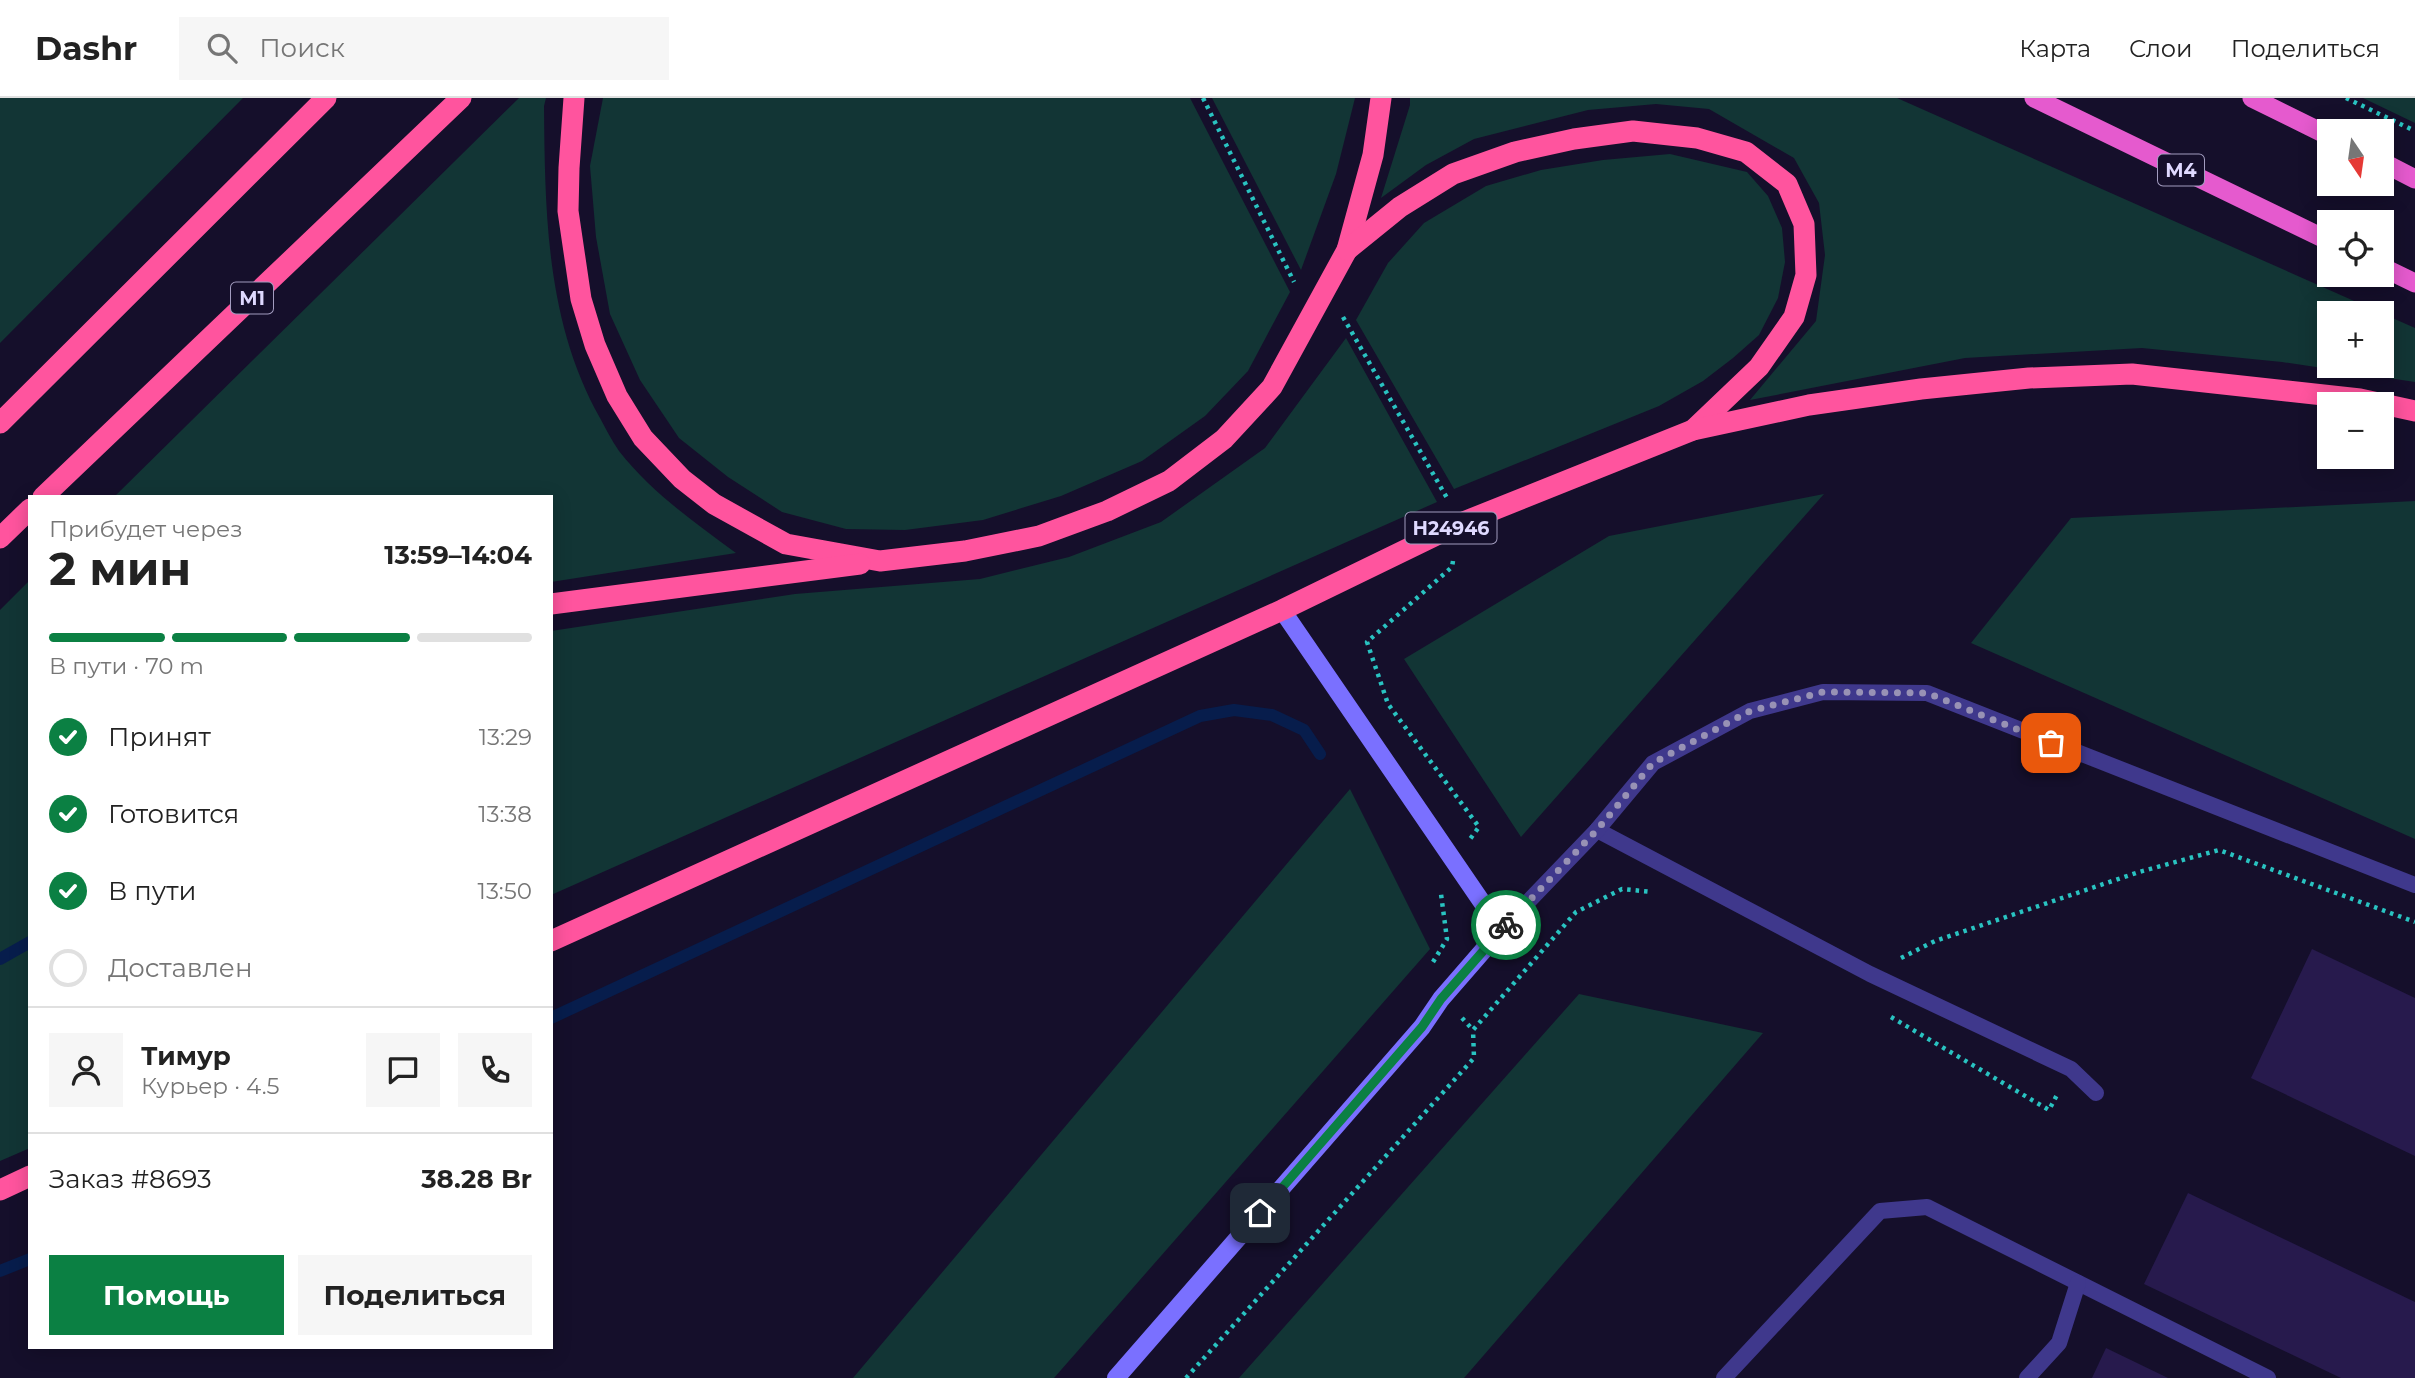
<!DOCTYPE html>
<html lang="ru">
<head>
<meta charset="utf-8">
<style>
	:root { --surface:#fff; --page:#f6f6f6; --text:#222; --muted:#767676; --line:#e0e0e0; --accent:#0b8043 }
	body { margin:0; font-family:Montserrat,sans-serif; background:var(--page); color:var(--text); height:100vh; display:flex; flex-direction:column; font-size:26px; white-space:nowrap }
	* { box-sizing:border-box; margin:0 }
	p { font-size:23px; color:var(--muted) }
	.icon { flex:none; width:38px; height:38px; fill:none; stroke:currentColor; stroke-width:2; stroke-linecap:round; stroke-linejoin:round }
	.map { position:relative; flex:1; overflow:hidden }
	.sheet { position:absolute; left:28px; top:397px; width:525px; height:854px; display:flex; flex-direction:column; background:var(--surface); border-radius:0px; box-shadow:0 4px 18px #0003 }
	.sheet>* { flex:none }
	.needle { width:46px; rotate:167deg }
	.controls { position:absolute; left:2317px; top:21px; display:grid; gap:14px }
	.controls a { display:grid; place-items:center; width:77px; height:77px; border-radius:0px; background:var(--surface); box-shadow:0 4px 18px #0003; font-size:35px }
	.pin { position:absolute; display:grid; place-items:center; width:60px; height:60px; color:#fff; margin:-30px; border-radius:14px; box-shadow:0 4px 10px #0006 }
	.courier { position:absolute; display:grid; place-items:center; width:70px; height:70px; margin:-35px; border:5px solid #0b8043; border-radius:50%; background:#fff; color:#222; box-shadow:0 2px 9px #0007 }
	.summary em { font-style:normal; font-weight:700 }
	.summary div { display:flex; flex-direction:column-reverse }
	.summary { display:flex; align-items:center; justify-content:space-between; height:119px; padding:0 21px }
	h1 { font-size:46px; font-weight:700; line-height:52px }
	.bar { display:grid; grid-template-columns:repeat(4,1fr); gap:10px 7px; align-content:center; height:84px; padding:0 21px }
	.bar i { height:9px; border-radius:5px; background:var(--line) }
	.bar .current { background:var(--accent) }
	.bar p { grid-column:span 4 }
	.line { display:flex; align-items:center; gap:18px; padding:0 21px; border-top:2px solid var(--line) }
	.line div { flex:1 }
	.round { display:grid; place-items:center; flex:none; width:74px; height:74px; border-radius:0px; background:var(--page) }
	ol { padding:0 21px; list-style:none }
	li { display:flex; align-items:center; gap:21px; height:77px }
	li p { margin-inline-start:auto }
	li .icon { padding:7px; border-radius:50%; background:var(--accent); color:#fff; stroke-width:4 }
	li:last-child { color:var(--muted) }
	li i { width:38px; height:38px; border:4px solid var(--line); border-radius:50% }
	.button { display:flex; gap:14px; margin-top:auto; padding:14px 21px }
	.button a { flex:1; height:80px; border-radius:0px; background:var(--accent); color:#fff; font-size:28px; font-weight:700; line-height:80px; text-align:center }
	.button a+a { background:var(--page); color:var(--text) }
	header { display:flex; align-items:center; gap:42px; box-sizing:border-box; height:98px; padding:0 35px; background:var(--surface); border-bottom:2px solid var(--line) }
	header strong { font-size:33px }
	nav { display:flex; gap:38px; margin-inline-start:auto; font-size:24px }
	.search { width:490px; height:63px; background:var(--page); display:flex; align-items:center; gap:18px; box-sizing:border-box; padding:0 24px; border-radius:0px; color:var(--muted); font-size:26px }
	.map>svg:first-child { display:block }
</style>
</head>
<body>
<header>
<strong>Dashr</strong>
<div class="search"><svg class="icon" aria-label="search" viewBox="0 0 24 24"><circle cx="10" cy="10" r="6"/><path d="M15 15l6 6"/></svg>Поиск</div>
<nav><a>Карта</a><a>Слои</a><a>Поделиться</a></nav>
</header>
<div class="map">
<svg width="2415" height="1280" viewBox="0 0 2415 1280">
	<rect width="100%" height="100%" fill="#150f2b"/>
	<g fill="#123535" fill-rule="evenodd">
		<path d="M0 0H243L0 245Z"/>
		<path d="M519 0H546L544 8C545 115 546 224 600 320 606 331 612 343 619 353 651 394 694 424 736 455L551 484V399H114Z"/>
		<path d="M603 0H1190L1290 194 1248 273 1205 318 1142 363 1061 398 983 422 905 432 846 431 782 414 728 379 679 340 640 282 610 216 596 139 590 68Z"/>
		<path d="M1212 0H1355L1336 76 1301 172Z"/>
		<path d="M1410 0H1897L2415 230V284L2282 264 2142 250 1965 260 1750 302 1816 223 1825 157 1819 105 1794 60 1709 11 1656 6 1588 12 1474 41 1426 67 1381 100 1410 7ZM2329 215H2382V268H2329Z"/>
		<path d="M2363 0H2415V25Z"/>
		<path d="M1670 56 1747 74 1768 98 1782 130 1785 164 1778 200 1759 237 1733 260 1703 283 1659 308 1454 391 1356 222 1388 165 1424 125 1486 88 1541 72 1603 62Z"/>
		<path d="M1346 240 1437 404 551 797V533L795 496 980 481 1069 459 1161 424 1265 350Z"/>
		<path d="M1824 396 1521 739 1404 561 1609 438Z"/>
		<path d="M2415 403V741L1971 545 2071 420Z"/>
		<path d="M30 482V1050L0 1063V512Z"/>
		<path d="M1350 691 1430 851 1054 1280H853Z"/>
		<path d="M1579 896 1763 935 1464 1280H1239Z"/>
	</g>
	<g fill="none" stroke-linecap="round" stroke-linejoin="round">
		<g stroke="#071d4c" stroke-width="12">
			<path d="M0 861 30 844"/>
			<path d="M551 920 1200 618 1234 612 1272 617 1304 632 1320 656"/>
			<path d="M0 1173 30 1161"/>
		</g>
	</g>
	<g fill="#271a4d">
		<path d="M2312 851 2415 900V1058L2251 980Z"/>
		<path d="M2188 1095 2415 1204V1280H2341L2144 1186Z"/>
		<path d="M2106 1250 2168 1280H2092Z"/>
	</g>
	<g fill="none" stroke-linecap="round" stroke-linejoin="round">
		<g stroke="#29c3c1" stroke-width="4.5" stroke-dasharray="3.5 5" stroke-linecap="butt">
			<path d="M1203 0 1294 184"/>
			<path d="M2346 0 2415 33"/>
			<path d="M1343 219 1447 400"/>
			<path d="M1453 463 1452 469 1367 544 1388 606 1479 729 1470 741"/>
			<path d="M1901 860 1935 843 2139 774 2219 752 2415 824"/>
			<path d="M1433 864 1447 841 1441 796"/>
			<path d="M1891 919 2049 1012 2058 995"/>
			<path d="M1462 920 1473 932 1576 814 1622 791 1652 794"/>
			<path d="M1186 1280 1474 960 1473 932"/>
		</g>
		<g stroke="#3f388c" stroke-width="16">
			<path d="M1597 732 1870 876 2071 971 2096 995"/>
			<path d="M1501 832 1597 732 1653 665 1750 613 1823 594 1927 595 2415 787"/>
			<path d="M1724 1280 1880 1113 1927 1109 2268 1280"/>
			<path d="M2027 1280 2059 1245 2078 1185"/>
		</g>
		<path stroke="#7a70ff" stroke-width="18" d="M1116 1280 1422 929 1441 901 1501 832 1282 512"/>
		<g stroke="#e55ace" stroke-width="19">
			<path d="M2034 0 2329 143"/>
			<path d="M2252 0 2329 38"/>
			<path d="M2382 64 2415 81"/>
			<path d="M2382 169 2415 185"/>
		</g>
		<g stroke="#ff549e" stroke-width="21">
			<path d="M574 0 569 70 568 113 581 201 595 247 617 298 643 340 682 381 714 406 786 446 880 463 965 453 1039 438 1107 413 1169 383 1224 341 1272 289 1347 152 1373 57 1381 0"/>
			<path d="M1347 152 1400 109 1453 76 1515 54 1574 41 1633 33 1697 40 1746 54 1787 86 1804 126 1806 177 1794 219 1759 269 1693 332"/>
			<path d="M0 325 326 0"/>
			<path d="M43 399 461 0"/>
			<path d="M0 440 30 411"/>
			<path d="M551 506 860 466"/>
			<path d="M551 843 1282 512 1461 425 1693 332 1809 307 1921 291 2029 280 2132 276 2360 301 2415 313"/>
			<path d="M0 1092 30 1078"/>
		</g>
	</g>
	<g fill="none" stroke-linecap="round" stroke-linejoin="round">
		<path stroke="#9892b5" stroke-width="7" stroke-dasharray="0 12.6" d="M1506 827 1597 732 1653 665 1750 613 1823 594 1927 595 2051 645"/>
		<path stroke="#0b8043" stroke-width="9" d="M1260 1115 1422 929 1441 901 1506 827"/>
	</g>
	<g text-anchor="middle" stroke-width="6" stroke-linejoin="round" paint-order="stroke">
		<g fill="#150f2b" stroke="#a29cbf" stroke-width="2">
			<rect x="2158" y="56.5" width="46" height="31" rx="5"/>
			<rect x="231" y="184.5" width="42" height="31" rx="5"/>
			<rect x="1405.5" y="414.5" width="91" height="31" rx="5"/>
		</g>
		<g font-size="19" font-weight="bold" fill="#dfd9ff">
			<text x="2181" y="79">М4</text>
			<text x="252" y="207">М1</text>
			<text x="1451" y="437">Н24946</text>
		</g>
	</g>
</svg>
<div class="controls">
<a><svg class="needle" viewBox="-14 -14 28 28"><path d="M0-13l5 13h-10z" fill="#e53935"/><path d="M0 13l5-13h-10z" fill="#767676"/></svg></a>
<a><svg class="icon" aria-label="locate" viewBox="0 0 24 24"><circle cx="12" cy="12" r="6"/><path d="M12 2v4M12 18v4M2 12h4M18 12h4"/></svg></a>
<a>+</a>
<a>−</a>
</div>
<div class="pin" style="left:2051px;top:645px;background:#ea580c"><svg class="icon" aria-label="bag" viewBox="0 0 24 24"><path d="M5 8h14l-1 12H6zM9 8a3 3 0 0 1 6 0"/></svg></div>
<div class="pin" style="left:1260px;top:1115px;background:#1f2937"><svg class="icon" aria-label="home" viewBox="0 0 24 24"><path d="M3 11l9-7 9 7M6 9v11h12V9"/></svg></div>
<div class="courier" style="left:1506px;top:827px"><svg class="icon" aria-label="bike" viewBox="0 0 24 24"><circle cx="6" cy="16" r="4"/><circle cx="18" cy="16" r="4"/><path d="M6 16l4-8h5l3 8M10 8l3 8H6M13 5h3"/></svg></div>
<section class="sheet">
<div class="summary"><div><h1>2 мин</h1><p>Прибудет через</p></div><em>13:59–14:04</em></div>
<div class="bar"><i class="current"></i><i class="current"></i><i class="current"></i><i></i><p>В пути · 70 m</p></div>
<ol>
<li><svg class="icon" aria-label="check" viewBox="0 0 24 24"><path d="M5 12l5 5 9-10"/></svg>Принят<p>13:29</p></li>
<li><svg class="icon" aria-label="check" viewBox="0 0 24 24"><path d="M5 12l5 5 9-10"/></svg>Готовится<p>13:38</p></li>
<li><svg class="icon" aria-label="check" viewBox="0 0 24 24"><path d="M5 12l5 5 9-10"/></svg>В пути<p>13:50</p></li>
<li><i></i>Доставлен</li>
</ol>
<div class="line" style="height:126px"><a class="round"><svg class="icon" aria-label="person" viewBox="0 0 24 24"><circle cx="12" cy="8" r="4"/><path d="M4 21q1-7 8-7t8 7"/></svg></a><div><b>Тимур</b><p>Курьер · 4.5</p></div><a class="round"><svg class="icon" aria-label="chat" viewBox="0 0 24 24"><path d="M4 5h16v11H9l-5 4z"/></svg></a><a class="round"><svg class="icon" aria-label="phone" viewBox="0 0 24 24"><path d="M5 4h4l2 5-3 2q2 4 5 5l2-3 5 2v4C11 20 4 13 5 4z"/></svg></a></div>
<div class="line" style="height:91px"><div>Заказ #8693</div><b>38.28 Br</b></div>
<div class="button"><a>Помощь</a><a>Поделиться</a></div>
</section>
</div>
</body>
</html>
